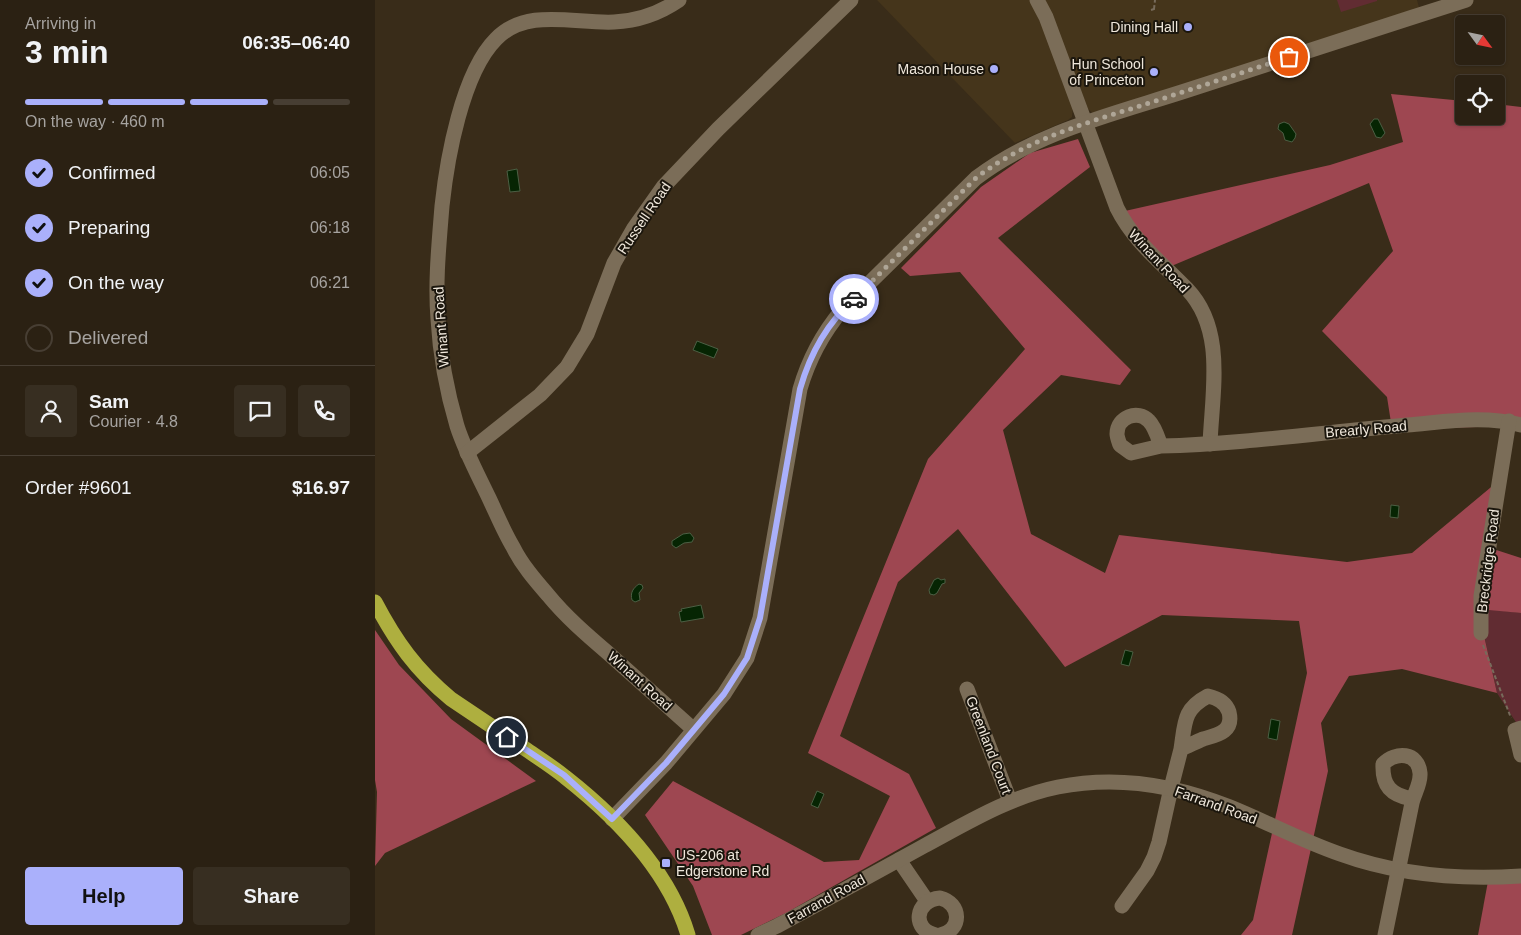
<!DOCTYPE html>
<html lang="en">
<head>
<meta charset="utf-8">
<style>
	:root { --surface:#2b2113; --page:#372e21; --text:#f1f3f6; --muted:#a6a3a0; --line:#473e33; --accent:#aab0fb }
	body { margin:0; font-family:Arial,sans-serif; background:var(--page); color:var(--text); height:100vh; display:flex; flex-direction:column; font-size:19px; white-space:nowrap }
	* { box-sizing:border-box; margin:0 }
	p { font-size:16px; color:var(--muted) }
	.icon { flex:none; width:28px; height:28px; fill:none; stroke:currentColor; stroke-width:2; stroke-linecap:round; stroke-linejoin:round }
	.map { position:relative; flex:1; overflow:hidden }
	.details { display:flex; flex-direction:column; background:var(--surface); width:375px }
	.details>* { flex:none }
	.needle { width:32px; rotate:123deg }
	.controls { position:absolute; left:1080px; top:15px; display:grid; gap:10px }
	.controls a { display:grid; place-items:center; width:50px; height:50px; border-radius:5px; background:var(--surface); box-shadow:0 1px 4px #0004,0 0 0 1px var(--line); font-size:25px }
	.pin { position:absolute; display:grid; place-items:center; width:42px; height:42px; color:#fff; margin:-21px; border:2px solid #fff; border-radius:50%; box-shadow:0 1px 5px #0007 }
	.courier { position:absolute; display:grid; place-items:center; width:50px; height:50px; margin:-25px; border:4px solid #aab0fb; border-radius:50%; background:#fff; color:#222; box-shadow:0 1px 6px #0007 }
	.headline em { font-style:normal; font-weight:700 }
	.headline div { display:flex; flex-direction:column-reverse }
	.headline { display:flex; align-items:center; justify-content:space-between; height:85px; padding:0 25px }
	h1 { font-size:32px; font-weight:700; line-height:38px }
	.bar { display:grid; grid-template-columns:repeat(4,1fr); gap:8px 5px; align-content:center; height:60px; padding:0 25px }
	.bar i { height:6px; border-radius:4px; background:var(--line) }
	.bar .current { background:var(--accent) }
	.bar p { grid-column:span 4 }
	.line { display:flex; align-items:center; gap:12px; padding:0 25px; border-top:1px solid var(--line) }
	.line div { flex:1 }
	.round { display:grid; place-items:center; flex:none; width:52px; height:52px; border-radius:5px; background:var(--page) }
	ol { padding:0 25px; list-style:none }
	li { display:flex; align-items:center; gap:15px; height:55px }
	li p { margin-inline-start:auto }
	li .icon { padding:5px; border-radius:50%; background:var(--accent); color:#111; stroke-width:4 }
	li:last-child { color:var(--muted) }
	li i { width:28px; height:28px; border:2px solid var(--line); border-radius:50% }
	.primary-button { display:flex; gap:10px; margin-top:auto; padding:10px 25px }
	.primary-button a { flex:1; height:58px; border-radius:5px; background:var(--accent); color:#111; font-size:20px; font-weight:700; line-height:58px; text-align:center }
	.primary-button a+a { background:var(--page); color:var(--text) }
	main { display:flex; flex:1; min-height:0 }
	.map>svg:first-child { display:block }
</style>
</head>
<body>
<main>
<section class="details">
<div class="headline"><div><h1>3 min</h1><p>Arriving in</p></div><em>06:35–06:40</em></div>
<div class="bar"><i class="current"></i><i class="current"></i><i class="current"></i><i></i><p>On the way · 460 m</p></div>
<ol>
<li><svg class="icon" aria-label="check" viewBox="0 0 24 24"><path d="M5 12l5 5 9-10"/></svg>Confirmed<p>06:05</p></li>
<li><svg class="icon" aria-label="check" viewBox="0 0 24 24"><path d="M5 12l5 5 9-10"/></svg>Preparing<p>06:18</p></li>
<li><svg class="icon" aria-label="check" viewBox="0 0 24 24"><path d="M5 12l5 5 9-10"/></svg>On the way<p>06:21</p></li>
<li><i></i>Delivered</li>
</ol>
<div class="line" style="height:90px"><a class="round"><svg class="icon" aria-label="person" viewBox="0 0 24 24"><circle cx="12" cy="8" r="4"/><path d="M4 21q1-7 8-7t8 7"/></svg></a><div><b>Sam</b><p>Courier · 4.8</p></div><a class="round"><svg class="icon" aria-label="chat" viewBox="0 0 24 24"><path d="M4 5h16v11H9l-5 4z"/></svg></a><a class="round"><svg class="icon" aria-label="phone" viewBox="0 0 24 24"><path d="M5 4h4l2 5-3 2q2 4 5 5l2-3 5 2v4C11 20 4 13 5 4z"/></svg></a></div>
<div class="line" style="height:65px"><div>Order #9601</div><b>$16.97</b></div>
<div class="primary-button"><a>Help</a><a>Share</a></div>
</section>
<div class="map">
<svg width="1146" height="935" viewBox="0 0 1146 935">
	<rect width="100%" height="100%" fill="#392c19"/>
	<g fill="#45351b">
		<path d="M502 0H657L698 105 697 117 693 120 640 143Z"/>
		<path d="M670 0H1042L1045 11 720 115 713 109Z"/>
	</g>
	<g fill="#612c32">
		<path d="M962 0H1002V1L966 12Z"/>
		<path d="M1103 608 1146 613V727H1144L1122 693Z"/>
	</g>
	<g fill="#9e4751">
		<path d="M1016 94 1089 101V116H1121V104L1146 107V426L1017 429 1012 397 947 331 1018 251 994 183 787 270 741 213 955 165 1028 142Z"/>
		<path d="M703 139 715 167 623 238 756 370 745 385 686 375 628 430 656 534 730 573 744 535 972 562 1037 553 1121 483 1109 546 1146 558V613L1103 609 1122 693 1027 669 974 676 946 723 953 771 917 935H866L878 920 932 673 924 621 787 615 690 667 583 529 523 582 465 736 534 774 561 828 411 913 366 935H337L318 886 270 815 298 781 449 862 484 860 515 796 433 753 553 459 650 349 585 272 535 276 526 268 606 187 655 153Z"/>
		<path d="M0 630 24 665 76 719 161 781 10 853 0 866 2 792 0 780Z"/>
		<path d="M1146 874V935H1103L1114 876Z"/>
	</g>
	<g fill="#062503" stroke="#4c5f44">
		<path d="M999 119H1003L1010 133 1006 138 1001 137 995 124Z"/>
		<path d="M909 122 914 124 921 134 920 138 917 142 910 140 908 133 903 129 904 124Z"/>
		<path d="M142 169 145 191 135 192 132 171Z"/>
		<path d="M322 341 343 349 339 358 318 350Z"/>
		<path d="M1016 505 1024 506 1023 518 1015 517Z"/>
		<path d="M315 533 319 538 317 542 309 543 301 548 297 545V541L308 534Z"/>
		<path d="M563 578 566 580 570 579V583L567 584 562 593 559 595 555 594 554 590 559 580Z"/>
		<path d="M264 584 267 585 268 588 264 593 265 600 260 602 257 600C255 593 258 588 264 584Z"/>
		<path d="M326 605 329 618 306 622 304 612 307 611 306 609Z"/>
		<path d="M750 650 758 652 754 666 746 664Z"/>
		<path d="M896 719 905 721 902 740 893 738Z"/>
		<path d="M442 791 449 794 443 808 436 805Z"/>
	</g>
	<g fill="none" stroke-linecap="round" stroke-linejoin="round">
		<g stroke="#776b5b" stroke-width="2" stroke-dasharray="4 2.5" stroke-linecap="butt">
			<path d="M779 9 780 0"/>
			<path d="M776 10 782 8"/>
			<path d="M1108 645 1136 718"/>
		</g>
		<g stroke="#7b6d58" stroke-width="15">
			<path d="M304 0C285 13 262 21 239 22 200 24 152 7 121 39 87 73 72 159 67 206 64 244 60 282 63 319 65 355 72 392 82 426 90 451 103 475 114 498 122 515 129 532 138 547 147 565 160 580 173 595 191 617 212 635 233 653 262 679 290 704 318 729"/>
			<path d="M662 0 671 17 742 208C759 242 786 262 812 289 851 330 837 392 835 444"/>
			<path d="M786 446 756 453 745 445C744 442 742 437 742 434 742 417 763 409 774 421 780 427 783 438 786 446 868 444 950 432 1032 425 1070 422 1109 415 1146 425"/>
			<path d="M92 453 165 395 192 367 212 334 239 263 259 228 288 187 343 129 476 0"/>
			<path d="M1106 633V596L1134 421"/>
			<path d="M592 689 635 801"/>
			<path d="M1146 728 1140 730 1146 755"/>
			<path d="M237 819 291 763 349 694 372 658 385 618 425 389C434 358 447 334 467 310L601 178C661 132 739 114 810 91 903 61 997 30 1091 0"/>
			<path d="M524 860 552 901"/>
			<path d="M747 906 772 871 779 857 784 842 796 788 806 749C813 746 821 742 828 739 842 735 859 732 854 712 851 702 842 698 833 696 808 709 810 723 806 749"/>
			<path d="M383 935 402 926C451 900 500 873 549 846 592 823 634 797 683 787 742 775 800 785 855 807 892 822 927 841 965 854 1023 875 1085 880 1146 876"/>
			<path d="M561 935C536 930 540 900 565 898 586 903 588 930 565 935"/>
			<path d="M1010 935C1019 891 1028 847 1037 803 1039 794 1046 783 1045 773 1043 752 1021 751 1008 764 1007 786 1016 795 1037 799"/>
		</g>
		<path stroke="#aeaf3f" stroke-width="15" d="M0 602C21 642 41 670 76 699 101 716 127 733 152 750 165 759 178 767 190 777 241 817 294 871 313 935"/>
	</g>
	<g fill="none" stroke-linecap="round" stroke-linejoin="round">
		<path stroke="#afa697" stroke-width="5" stroke-dasharray="0 9" d="M479 299 601 178C650 140 711 123 768 105 817 89 866 73 914 57"/>
		<path stroke="#aab0fb" stroke-width="6" d="M132 737 189 775 237 819 291 763 349 694 372 658 385 618 425 389C435 354 451 324 479 299"/>
	</g>
	<g fill="#aab0fb" stroke="#1b160d" stroke-width="2">
		<circle cx="813" cy="27" r="5"/>
		<circle cx="619" cy="69" r="5"/>
		<circle cx="779" cy="72" r="5"/>
		<rect x="286" y="858" width="10" height="10" rx="2.5"/>
	</g>
	<g text-anchor="middle" stroke-width="4" stroke-linejoin="round" paint-order="stroke">
		<g font-size="14" fill="#efe7db" stroke="#1b160d" text-anchor="end">
			<text x="803" y="32">Dining Hall</text>
			<text x="769" y="69">Hun School<tspan x="769" dy="16">of Princeton</tspan></text>
			<text x="609" y="74">Mason House</text>
			<text x="301" y="860" text-anchor="start">US-206 at<tspan x="301" dy="16">Edgerstone Rd</tspan></text>
		</g>
		<g font-size="14" fill="#efe7db" stroke="#1b160d">
			<text transform="translate(269 218) rotate(-56)" y="5">Russell Road</text>
			<text transform="translate(784 261) rotate(47)" y="5">Winant Road</text>
			<text transform="translate(66 327) rotate(-94)" y="5">Winant Road</text>
			<text transform="translate(991 429) rotate(-5)" y="5">Brearly Road</text>
			<text transform="translate(1113 561) rotate(-83)" y="5">Breckridge Road</text>
			<text transform="translate(265 681) rotate(42)" y="5">Winant Road</text>
			<text transform="translate(614 745) rotate(69)" y="5">Greenland Court</text>
			<text transform="translate(841 805) rotate(20)" y="5">Farrand Road</text>
			<text transform="translate(451 899) rotate(-29)" y="5">Farrand Road</text>
		</g>
	</g>
</svg>
<div class="controls">
<a><svg class="needle" viewBox="-14 -14 28 28"><path d="M0-13l5 13h-10z" fill="#e53935"/><path d="M0 13l5-13h-10z" fill="#a6a3a0"/></svg></a>
<a><svg class="icon" aria-label="locate" viewBox="0 0 24 24"><circle cx="12" cy="12" r="6"/><path d="M12 2v4M12 18v4M2 12h4M18 12h4"/></svg></a>
</div>
<div class="pin" style="left:914px;top:57px;background:#ea580c"><svg class="icon" aria-label="bag" viewBox="0 0 24 24"><path d="M5 8h14l-1 12H6zM9 8a3 3 0 0 1 6 0"/></svg></div>
<div class="pin" style="left:132px;top:737px;background:#1f2937"><svg class="icon" aria-label="home" viewBox="0 0 24 24"><path d="M3 11l9-7 9 7M6 9v11h12V9"/></svg></div>
<div class="courier" style="left:479px;top:299px"><svg class="icon" aria-label="car" viewBox="0 0 24 24"><path d="M5 17H2v-5l4-1 3-4h7l3 4 3 1v5h-3M9 17h6M6 11h13"/><circle cx="7" cy="17" r="2"/><circle cx="17" cy="17" r="2"/></svg></div>
</div>
</main>
</body>
</html>
